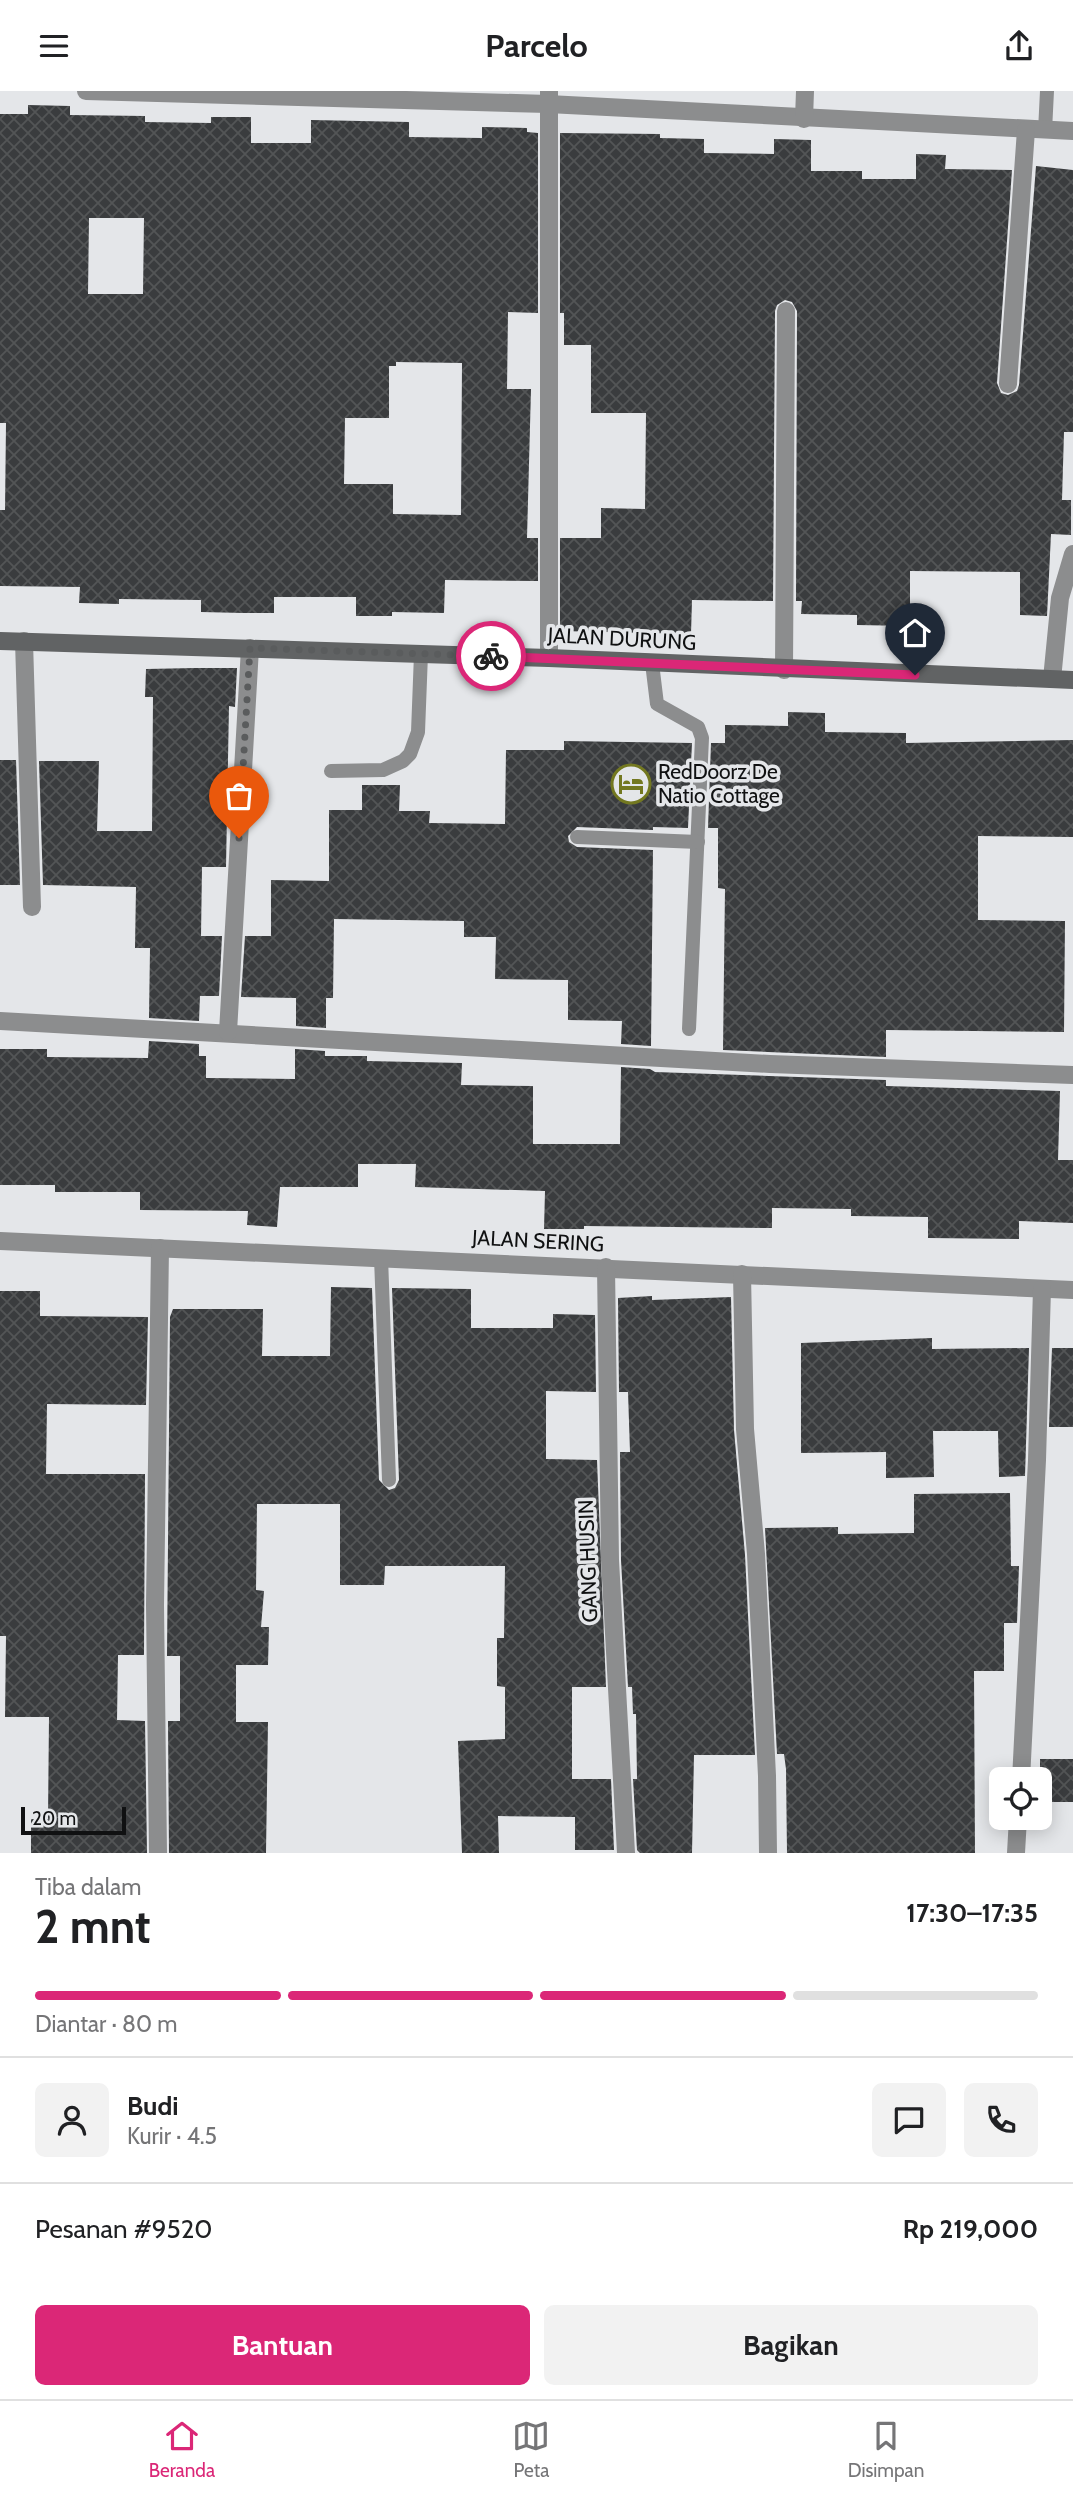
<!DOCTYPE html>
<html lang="id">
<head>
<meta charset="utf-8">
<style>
	:root { --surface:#fff; --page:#f2f2f2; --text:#202124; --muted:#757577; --line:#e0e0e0; --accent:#db2777 }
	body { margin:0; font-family:Cabin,sans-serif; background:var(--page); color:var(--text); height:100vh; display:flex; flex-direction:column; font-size:26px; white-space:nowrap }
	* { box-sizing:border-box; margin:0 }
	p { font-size:23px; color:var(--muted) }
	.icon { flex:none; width:38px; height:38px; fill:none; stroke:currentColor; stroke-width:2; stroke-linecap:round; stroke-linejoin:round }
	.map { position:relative; height:1762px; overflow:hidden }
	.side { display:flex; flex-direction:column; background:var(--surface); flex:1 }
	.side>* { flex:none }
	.buttons { position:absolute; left:989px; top:1676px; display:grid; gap:14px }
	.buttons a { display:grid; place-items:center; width:63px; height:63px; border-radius:10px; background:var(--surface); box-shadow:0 4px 18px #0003; font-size:35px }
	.scale { position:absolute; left:21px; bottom:18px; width:105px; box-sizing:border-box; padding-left:7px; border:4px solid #101112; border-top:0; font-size:19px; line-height:24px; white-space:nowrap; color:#101112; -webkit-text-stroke:5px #e4e6e9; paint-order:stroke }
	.pin { position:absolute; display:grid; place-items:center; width:60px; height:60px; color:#fff; margin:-72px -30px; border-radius:50% 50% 50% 0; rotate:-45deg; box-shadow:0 0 7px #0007 }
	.pin .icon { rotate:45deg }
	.courier { position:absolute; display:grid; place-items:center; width:70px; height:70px; margin:-35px; border:5px solid #db2777; border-radius:50%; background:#fff; color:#222; box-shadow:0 2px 9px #0007 }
	.summary em { font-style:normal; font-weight:800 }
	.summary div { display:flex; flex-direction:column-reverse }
	.summary { display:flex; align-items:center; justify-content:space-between; height:119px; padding:0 35px }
	h1 { font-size:46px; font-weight:800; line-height:52px }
	.bar { display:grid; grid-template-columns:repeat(4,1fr); gap:10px 7px; align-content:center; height:84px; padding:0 35px }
	.bar i { height:9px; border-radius:5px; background:var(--line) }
	.bar .selected { background:var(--accent) }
	.bar p { grid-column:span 4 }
	.line { display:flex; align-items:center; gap:18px; padding:0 35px; border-top:2px solid var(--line) }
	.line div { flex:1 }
	.round { display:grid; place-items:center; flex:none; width:74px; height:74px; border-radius:10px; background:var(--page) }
	.primary-button { display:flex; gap:14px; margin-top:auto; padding:14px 35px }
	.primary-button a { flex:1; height:80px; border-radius:10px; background:var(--accent); color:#fff; font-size:28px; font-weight:800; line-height:80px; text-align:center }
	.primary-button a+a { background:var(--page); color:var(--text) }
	header { display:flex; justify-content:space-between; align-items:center; height:91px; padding:0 35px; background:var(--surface); font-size:32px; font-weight:800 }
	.menu { display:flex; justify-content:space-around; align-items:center; height:98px; border-top:2px solid var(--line); background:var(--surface); font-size:19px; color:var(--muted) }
	.menu a { display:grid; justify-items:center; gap:4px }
	.menu .selected { color:var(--accent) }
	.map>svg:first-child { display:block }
</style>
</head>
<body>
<header><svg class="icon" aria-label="menu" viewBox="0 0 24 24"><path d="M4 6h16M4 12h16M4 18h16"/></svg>Parcelo<svg class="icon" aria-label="share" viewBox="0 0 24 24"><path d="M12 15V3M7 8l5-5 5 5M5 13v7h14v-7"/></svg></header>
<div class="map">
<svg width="1073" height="1762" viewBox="0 0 1073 1762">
	<defs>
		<pattern id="building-cross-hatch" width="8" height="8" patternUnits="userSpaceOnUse" patternTransform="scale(1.75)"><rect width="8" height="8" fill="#3a3c3e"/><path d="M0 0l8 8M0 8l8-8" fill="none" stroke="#535556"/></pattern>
	</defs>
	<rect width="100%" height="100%" fill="#e4e6e9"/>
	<g fill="url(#building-cross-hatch)" fill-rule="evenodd">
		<path d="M28 14 70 15V24L145 25V31L211 32V26H251V52H311V29L409 31V46L482 47V36L527 37V41L538 42V222L508 221 507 298H531L527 447H538V490L445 489 444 522 392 521V525H356V506H274V522H243L201 521V509L119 508V513L79 512 80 496 0 495V419H5L6 332H0V23H28ZM89 127H144L143 203H88ZM396 271 462 272 461 424 393 423V393H344L345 327H389V275H396Z"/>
		<path d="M560 42 660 43V47L704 48V62L774 63V48L811 49V80H862V88H916V63L946 64 945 78 1012 79 997 292 1001 302 1008 304 1017 300 1019 294 1036 75 1073 79V341H1064L1062 409H1071V444L1051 443 1047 525 1020 524V481L910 480V535L857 534V524L801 523 802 510H796L797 220 792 211 785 209 777 214 775 220 773 510 692 509 691 543 560 540V447H601V417L645 418 646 322H591V254H564V222H560Z"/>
		<path d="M195 577H237L235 616 229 615 226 776H202L201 845H222L219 905H200L199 930 149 927 150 857H135L136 796 43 794 39 670H99L97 740H152L153 606H145L146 578Z"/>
		<path d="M788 621 825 622V641L906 642V652L1073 649V746L978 745V829L1065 830 1064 941 886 939V966L723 959 725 798 718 797V737H708L711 652H725V634L788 635Z"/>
		<path d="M564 650 692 652 688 737 653 736V739L577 736 568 745 569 751 577 756 653 759 651 955 621 953 622 930 568 929V889L495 888 496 846H464V830L334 828 333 907H326V937L296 935V907L241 906 245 845H271V789L329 790V719H362V694H400L399 720H430L429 732 505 733 506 659H564Z"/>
		<path d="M0 669H16L20 794H0Z"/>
		<path d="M149 950 199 953V965H206V987L295 988V958L325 960V965H367V970L462 972 461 994 533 995V1053H620L621 976 650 978 655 981 886 989V995L1060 1000 1058 1069H1073V1132L1019 1130V1148L928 1147V1126L851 1125V1118L772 1117V1137L584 1135V1138H544L545 1100 415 1096 416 1073H358V1096H280L277 1136 247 1134 248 1120 140 1119V1101H55V1094H0V958H47V966L148 967Z"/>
		<path d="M331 1196 372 1197 379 1389 389 1399 395 1397 399 1389 392 1197 471 1198V1237H553V1223L595 1224 596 1301 546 1300V1368L597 1369 606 1596H572V1688H611L614 1759H575V1726L498 1725 499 1762H462L458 1650 505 1648V1596L497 1595V1547H504L505 1475H385L384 1494H340V1413H257L256 1499 264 1500 261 1536H269L268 1574H236V1631H268L266 1762H169L168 1630H180V1565H167L170 1226 173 1218H263L262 1265H330Z"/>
		<path d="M0 1200H40V1225L148 1226 146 1314 47 1313 46 1383H145L144 1564H118L117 1629 145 1630 147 1762H31V1728H48L49 1626H5L6 1545H0Z"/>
		<path d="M652 1205V1209L731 1206 734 1339 745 1464 755 1664H694L692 1762H640L637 1759 633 1688H637L636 1623H633L632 1596H628L621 1469 620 1361H630L628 1301H619L618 1207Z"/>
		<path d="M932 1247V1258L1029 1257 1025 1385 999 1386 998 1340H933L934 1386 886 1387V1361L801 1362V1252Z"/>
		<path d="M1052 1257H1073V1336H1049Z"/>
		<path d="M1010 1402 1011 1475H1019L1017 1532H1004V1580H974L975 1762H787L786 1678 784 1663H777L765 1437 838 1436V1443L914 1442V1403Z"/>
		<rect x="1040" y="1668" width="33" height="43"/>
	</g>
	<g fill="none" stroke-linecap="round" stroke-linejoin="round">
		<g stroke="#8c8d8e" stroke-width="14">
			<path d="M1045 40 1047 0"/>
			<path d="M652 572 657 613 698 636 702 647 689 938"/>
			<path d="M331 680 383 679 403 670 410 663 418 641 421 563"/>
			<path d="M577 746 698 751"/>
			<path d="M381 1166 389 1389"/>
		</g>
		<g stroke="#8c8d8e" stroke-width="18">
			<path d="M86 0 548 13 1073 40"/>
			<path d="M549 0V567"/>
			<path d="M804 28 805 0"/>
			<path d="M1008 293 1026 39"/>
			<path d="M24 550 32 816"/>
			<path d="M784 579 786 220"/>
			<path d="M1052 588 1060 507 1073 463"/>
			<path d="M0 930 770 973 1073 984"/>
			<path d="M228 941 250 557"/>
			<path d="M0 1150 1073 1199"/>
			<path d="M606 1176 610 1469 626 1762"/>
			<path d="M742 1183 745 1338 756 1463 767 1685 768 1762"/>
			<path d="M1021 1689 1037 1369 1042 1198"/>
			<path d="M158 1762 155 1514 160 1157"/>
			<path d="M1016 1762 1018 1727"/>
		</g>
		<path stroke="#616364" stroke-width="18" d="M0 550 549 567 1073 589"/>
	</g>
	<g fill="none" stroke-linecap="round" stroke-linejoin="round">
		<path stroke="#5a5c5d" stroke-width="7" stroke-dasharray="0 12.6" d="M239 747 250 557 491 565"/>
		<path stroke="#db2777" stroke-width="9" d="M491 565 915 584"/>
	</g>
	<defs>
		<symbol id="hotel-ring" viewBox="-11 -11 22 22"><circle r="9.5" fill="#e4e6e9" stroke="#737820" stroke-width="1.5"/><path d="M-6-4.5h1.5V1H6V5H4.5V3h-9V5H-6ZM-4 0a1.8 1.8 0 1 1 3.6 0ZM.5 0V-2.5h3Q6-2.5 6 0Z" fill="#737820"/></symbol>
	</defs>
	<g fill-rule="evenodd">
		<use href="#hotel-ring" x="609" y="671" width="44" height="44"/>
	</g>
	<g text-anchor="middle" stroke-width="7" stroke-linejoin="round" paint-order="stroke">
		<g font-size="21" fill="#101112" stroke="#e4e6e9">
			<text transform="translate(622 548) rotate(3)" y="7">JALAN DURUNG</text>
			<text transform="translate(538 1150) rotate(3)" y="7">JALAN SERING</text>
			<text transform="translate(588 1470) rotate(-92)" y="7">GANG HUSIN</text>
		</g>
		<g font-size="21" fill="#101112" stroke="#e4e6e9" text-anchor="start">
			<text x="658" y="688">RedDoorz De<tspan x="658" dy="24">Natio Cottage</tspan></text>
		</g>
	</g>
</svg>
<div class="buttons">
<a><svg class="icon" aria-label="locate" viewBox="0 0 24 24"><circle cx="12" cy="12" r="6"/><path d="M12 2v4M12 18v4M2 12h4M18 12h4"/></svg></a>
</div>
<div class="scale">20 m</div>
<div class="pin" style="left:239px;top:747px;background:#ea580c"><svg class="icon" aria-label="bag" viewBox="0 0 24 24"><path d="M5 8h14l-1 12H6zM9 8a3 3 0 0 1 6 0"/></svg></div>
<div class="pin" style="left:915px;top:584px;background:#1f2937"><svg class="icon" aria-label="home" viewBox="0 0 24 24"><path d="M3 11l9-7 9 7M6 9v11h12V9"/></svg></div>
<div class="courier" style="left:491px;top:565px"><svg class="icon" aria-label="bike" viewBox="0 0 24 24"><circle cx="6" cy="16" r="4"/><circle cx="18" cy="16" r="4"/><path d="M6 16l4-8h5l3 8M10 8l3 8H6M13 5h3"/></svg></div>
</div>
<section class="side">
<div class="summary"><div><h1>2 mnt</h1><p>Tiba dalam</p></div><em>17:30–17:35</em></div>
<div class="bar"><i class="selected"></i><i class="selected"></i><i class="selected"></i><i></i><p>Diantar · 80 m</p></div>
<div class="line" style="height:126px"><a class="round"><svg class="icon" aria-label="person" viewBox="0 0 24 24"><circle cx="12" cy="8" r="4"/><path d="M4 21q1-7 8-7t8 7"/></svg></a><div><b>Budi</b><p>Kurir · 4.5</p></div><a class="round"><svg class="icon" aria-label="chat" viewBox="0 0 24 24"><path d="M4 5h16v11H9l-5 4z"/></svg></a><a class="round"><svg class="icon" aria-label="phone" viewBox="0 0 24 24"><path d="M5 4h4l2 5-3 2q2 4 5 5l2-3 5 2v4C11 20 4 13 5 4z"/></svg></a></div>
<div class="line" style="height:91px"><div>Pesanan #9520</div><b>Rp 219,000</b></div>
<div class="primary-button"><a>Bantuan</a><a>Bagikan</a></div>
</section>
<nav class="menu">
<a class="selected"><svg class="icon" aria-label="home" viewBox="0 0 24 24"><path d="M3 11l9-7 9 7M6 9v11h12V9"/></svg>Beranda</a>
<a><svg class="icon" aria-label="map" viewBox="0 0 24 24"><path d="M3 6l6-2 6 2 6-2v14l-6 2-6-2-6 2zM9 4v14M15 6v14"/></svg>Peta</a>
<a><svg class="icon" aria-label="saved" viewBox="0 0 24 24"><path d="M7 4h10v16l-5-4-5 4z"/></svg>Disimpan</a>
</nav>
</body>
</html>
